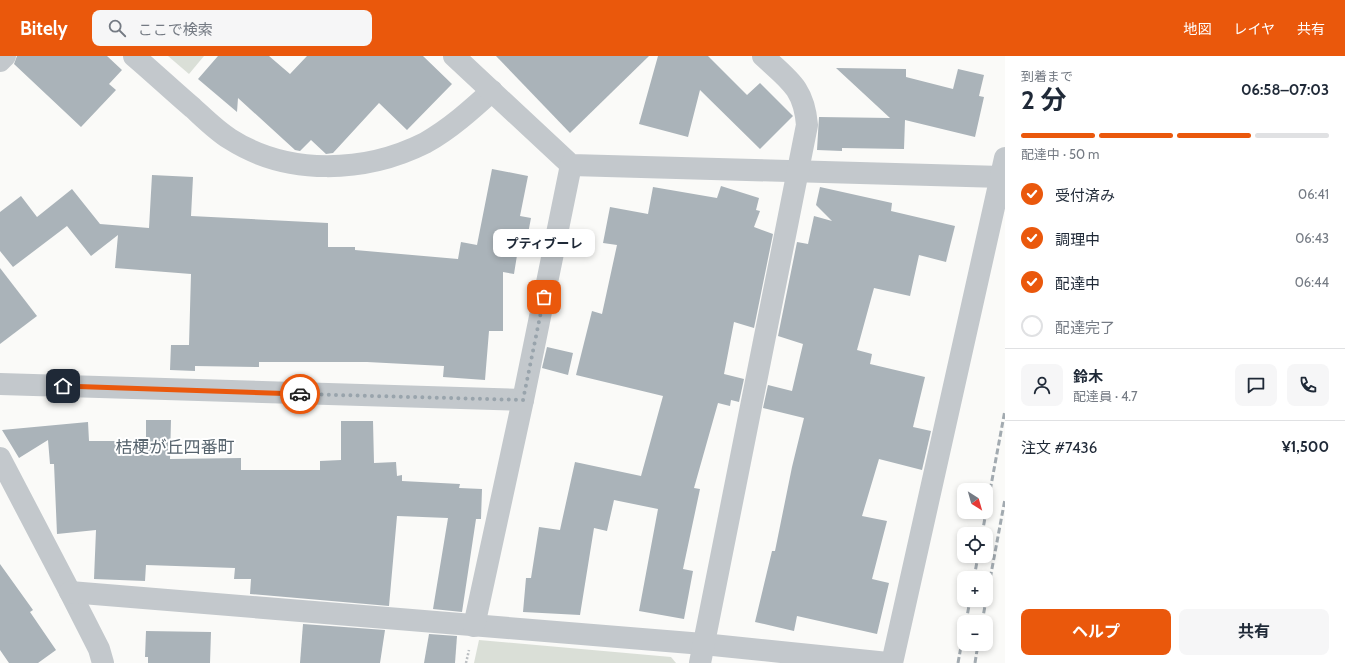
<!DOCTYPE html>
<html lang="ja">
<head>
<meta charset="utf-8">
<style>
	:root { --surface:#fff; --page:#f6f6f7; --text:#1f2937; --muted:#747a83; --line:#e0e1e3; --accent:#ea580c }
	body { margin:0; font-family:Cabin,"Noto Sans JP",sans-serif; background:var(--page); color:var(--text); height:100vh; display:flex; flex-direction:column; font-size:15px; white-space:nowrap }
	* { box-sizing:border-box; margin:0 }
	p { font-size:13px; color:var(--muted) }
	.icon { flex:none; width:22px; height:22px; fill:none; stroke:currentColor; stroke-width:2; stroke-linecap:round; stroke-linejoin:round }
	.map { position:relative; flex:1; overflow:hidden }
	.side { display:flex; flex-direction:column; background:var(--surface); width:340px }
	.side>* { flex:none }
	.needle { width:26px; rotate:143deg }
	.buttons { position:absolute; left:957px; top:427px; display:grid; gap:8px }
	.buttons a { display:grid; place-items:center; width:36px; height:36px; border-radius:8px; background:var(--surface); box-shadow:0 2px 6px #0003; font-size:20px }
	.pin { position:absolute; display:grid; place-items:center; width:34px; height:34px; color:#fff; margin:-17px; border-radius:8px; box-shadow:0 2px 6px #0006 }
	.courier { position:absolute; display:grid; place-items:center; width:40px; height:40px; margin:-20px; border:3px solid #ea580c; border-radius:50%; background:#fff; color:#222; box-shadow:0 1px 5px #0007 }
	.bubble { position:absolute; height:28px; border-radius:8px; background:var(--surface); box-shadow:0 2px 6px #0003; font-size:13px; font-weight:700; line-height:28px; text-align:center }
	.overview em { font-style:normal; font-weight:700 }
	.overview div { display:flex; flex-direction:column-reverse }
	.overview { display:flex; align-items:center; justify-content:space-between; height:68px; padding:0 16px }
	h1 { font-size:26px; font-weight:700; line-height:30px }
	.bar { display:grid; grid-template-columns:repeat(4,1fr); gap:6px 4px; align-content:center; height:48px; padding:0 16px }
	.bar i { height:5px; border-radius:3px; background:var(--line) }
	.bar .active { background:var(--accent) }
	.bar p { grid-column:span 4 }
	.line { display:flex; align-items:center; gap:10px; padding:0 16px; border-top:1px solid var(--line) }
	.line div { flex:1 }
	.round { display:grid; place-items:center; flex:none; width:42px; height:42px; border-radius:8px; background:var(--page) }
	ol { padding:0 16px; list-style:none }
	li { display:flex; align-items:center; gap:12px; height:44px }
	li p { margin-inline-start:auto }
	li .icon { padding:4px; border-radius:50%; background:var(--accent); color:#fff; stroke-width:4 }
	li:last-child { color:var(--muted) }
	li i { width:22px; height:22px; border:2px solid var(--line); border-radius:50% }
	.cta { display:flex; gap:8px; margin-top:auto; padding:8px 16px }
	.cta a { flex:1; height:46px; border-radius:8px; background:var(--accent); color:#fff; font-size:16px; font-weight:700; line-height:46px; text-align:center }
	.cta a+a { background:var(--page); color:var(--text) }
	header { display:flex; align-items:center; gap:24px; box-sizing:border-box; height:56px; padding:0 20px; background:var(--accent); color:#fff }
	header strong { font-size:19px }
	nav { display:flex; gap:22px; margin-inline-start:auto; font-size:14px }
	.search { width:280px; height:36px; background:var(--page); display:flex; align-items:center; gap:10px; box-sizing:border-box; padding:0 14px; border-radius:8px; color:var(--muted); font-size:15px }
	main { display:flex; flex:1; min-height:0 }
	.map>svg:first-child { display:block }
</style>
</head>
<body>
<header>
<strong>Bitely</strong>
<div class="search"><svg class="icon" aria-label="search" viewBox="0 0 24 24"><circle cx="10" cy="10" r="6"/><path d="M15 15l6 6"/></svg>ここで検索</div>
<nav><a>地図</a><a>レイヤ</a><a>共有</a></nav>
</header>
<main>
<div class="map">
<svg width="1005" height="607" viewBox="0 0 1005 607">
	<rect width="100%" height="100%" fill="#fafaf8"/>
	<g fill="#dadfd7">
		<path d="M168 0H204L189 18Z"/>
		<path d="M479 584 671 601 676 607H474Z"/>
	</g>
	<g fill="#aab3b9">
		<path d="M17 0H107L122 14 109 28 116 34 81 71 14 8Z"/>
		<path d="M218 0H269L290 18 307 0H423L452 28 407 74 379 47 333 97 326 98 311 84 300 95 295 94 238 42 237 56 198 23Z"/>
		<path d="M496 0H649L570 77Z"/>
		<path d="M658 0H708L747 39 760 27 793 60 760 93 700 34 688 81 639 68Z"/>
		<path d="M836 12 906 13V21L953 33 958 13 984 19 979 40 984 41 975 81 905 64 904 93 842 92V95L817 94 819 61 890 62Z"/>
		<path d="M492 113 528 120 520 160 531 162 526 188 519 187 514 218 503 216V275H489L485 324 443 321 444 310 367 306H259V311L195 310V315L170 314 171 289H189L191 218 115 212 118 179 91 200 67 170 13 211 0 195V156L21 140 37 161 72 133 100 168 149 172 152 119 193 121 191 160 328 167V191H355V194L458 203 461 186 477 189Z"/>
		<path d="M721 130 759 142 756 154 760 155 754 171 773 178 754 272 734 266 724 318 744 323 739 346 731 344 730 350 718 347 694 432 700 433 683 513 693 515 684 563 639 555 658 453 614 444 607 475 594 472 580 559 523 556 526 522H531L539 471 560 474 575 406 641 420 663 340 576 319 592 255 602 258 617 189 603 187 610 151 648 158 653 131 717 142Z"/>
		<path d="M820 131 892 147 891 155 955 170 946 206 919 199 910 240 874 232 857 294 872 298 870 308 925 321 913 371 931 375 922 414 879 403 862 460 887 465 872 523 889 527 877 578 797 560 794 575 755 566 772 495H775L792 411 804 362 763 352 768 329 792 335 803 288 778 280 797 186 808 188 814 160 832 165 816 149Z"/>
		<path d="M0 212 37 260 0 288Z"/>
		<path d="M547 291 573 297 568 319 542 312Z"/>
		<path d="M146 364H171L170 403 241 402V414H320V405L341 404V365H373L374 407 396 406 397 420 402 419V425L460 428 459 432 482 433 481 463H476L462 556 433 553 448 462 397 460 389 550 250 538 251 523H234L235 512 146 509 145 525 94 523 96 474 57 478 54 408H50L48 384 19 402 2 374 88 366 89 385H146Z"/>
		<path d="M0 508 33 554 30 556 56 594 38 607H9L0 594Z"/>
		<path d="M303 568 385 574 380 607H300Z"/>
		<path d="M146 575 211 576 210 607H148V601H145Z"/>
		<path d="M429 578 457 580 455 607H424Z"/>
	</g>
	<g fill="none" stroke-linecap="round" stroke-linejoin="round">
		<path stroke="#bbbfc2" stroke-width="2.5" stroke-dasharray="2 2" stroke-linecap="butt" d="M466 607 469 594"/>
		<g stroke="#c3c8cc" stroke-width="22">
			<path d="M134 0C154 17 173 35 193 52 205 63 217 75 230 83 288 120 365 117 425 87 450 73 471 54 492 35"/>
			<path d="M454 0 571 109 1002 121"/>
			<path d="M0 5 5 0"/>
			<path d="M0 328 523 344"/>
			<path d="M0 402 70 536 99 593 103 607"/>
			<path d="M70 536 703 588 888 607"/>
			<path d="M474 570 523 344 571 109"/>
			<path d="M700 607 807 69C804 32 789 24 763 0"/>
			<path d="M892 607 1005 102"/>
		</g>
		<g stroke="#a2aab0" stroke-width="3" stroke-dasharray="6 3" stroke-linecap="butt">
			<path d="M982 478 1005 354"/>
			<path d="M974 522 978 500"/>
			<path d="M966 566 970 544"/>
			<path d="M982 566 1005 443"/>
			<path d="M958 607 964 574"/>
			<path d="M975 607 978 588"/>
		</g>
	</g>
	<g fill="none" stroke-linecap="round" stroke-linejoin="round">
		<path stroke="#99a4ac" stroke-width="4" stroke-dasharray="0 7.2" d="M300 338 523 344 544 241"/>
		<path stroke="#ea580c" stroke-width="5" d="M63 330 300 338"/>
	</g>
	<g text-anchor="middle" stroke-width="4" stroke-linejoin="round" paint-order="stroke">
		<g font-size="17" fill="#57646e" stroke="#fff">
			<text x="175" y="397">桔梗が丘四番町</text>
		</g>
	</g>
</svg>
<div class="buttons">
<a><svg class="needle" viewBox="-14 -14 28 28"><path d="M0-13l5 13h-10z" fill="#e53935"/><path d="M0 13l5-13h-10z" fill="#747a83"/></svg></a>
<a><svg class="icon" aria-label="locate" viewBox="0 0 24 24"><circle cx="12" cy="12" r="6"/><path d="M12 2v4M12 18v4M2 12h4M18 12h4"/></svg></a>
<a>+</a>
<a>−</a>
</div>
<div class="pin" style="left:544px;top:241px;background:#ea580c"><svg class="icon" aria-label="bag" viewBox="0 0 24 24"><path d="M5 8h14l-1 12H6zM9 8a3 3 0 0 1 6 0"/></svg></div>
<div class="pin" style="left:63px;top:330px;background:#1f2937"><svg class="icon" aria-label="home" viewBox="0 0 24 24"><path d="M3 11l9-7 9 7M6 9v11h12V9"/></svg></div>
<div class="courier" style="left:300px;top:338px"><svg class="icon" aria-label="car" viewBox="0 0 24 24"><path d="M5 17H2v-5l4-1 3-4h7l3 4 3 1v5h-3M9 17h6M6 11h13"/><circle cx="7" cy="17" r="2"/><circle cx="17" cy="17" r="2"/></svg></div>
<div class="bubble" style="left:493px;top:173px;width:102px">プティブーレ</div>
</div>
<section class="side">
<div class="overview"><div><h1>2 分</h1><p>到着まで</p></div><em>06:58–07:03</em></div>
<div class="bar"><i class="active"></i><i class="active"></i><i class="active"></i><i></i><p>配達中 · 50 m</p></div>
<ol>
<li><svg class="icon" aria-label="check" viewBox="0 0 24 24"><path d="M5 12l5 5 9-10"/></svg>受付済み<p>06:41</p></li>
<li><svg class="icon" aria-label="check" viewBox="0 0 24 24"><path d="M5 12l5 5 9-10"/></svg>調理中<p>06:43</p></li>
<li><svg class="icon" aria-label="check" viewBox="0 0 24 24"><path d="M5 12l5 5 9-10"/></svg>配達中<p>06:44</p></li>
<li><i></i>配達完了</li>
</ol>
<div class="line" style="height:72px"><a class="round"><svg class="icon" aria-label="person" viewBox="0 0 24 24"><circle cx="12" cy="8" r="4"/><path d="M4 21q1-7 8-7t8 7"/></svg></a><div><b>鈴木</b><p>配達員 · 4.7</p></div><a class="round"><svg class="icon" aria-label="chat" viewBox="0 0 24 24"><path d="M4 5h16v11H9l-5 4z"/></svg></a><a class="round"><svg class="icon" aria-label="phone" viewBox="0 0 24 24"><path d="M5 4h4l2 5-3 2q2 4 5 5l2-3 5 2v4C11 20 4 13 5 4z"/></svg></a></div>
<div class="line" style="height:52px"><div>注文 #7436</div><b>¥1,500</b></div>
<div class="cta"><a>ヘルプ</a><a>共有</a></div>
</section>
</main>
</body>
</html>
